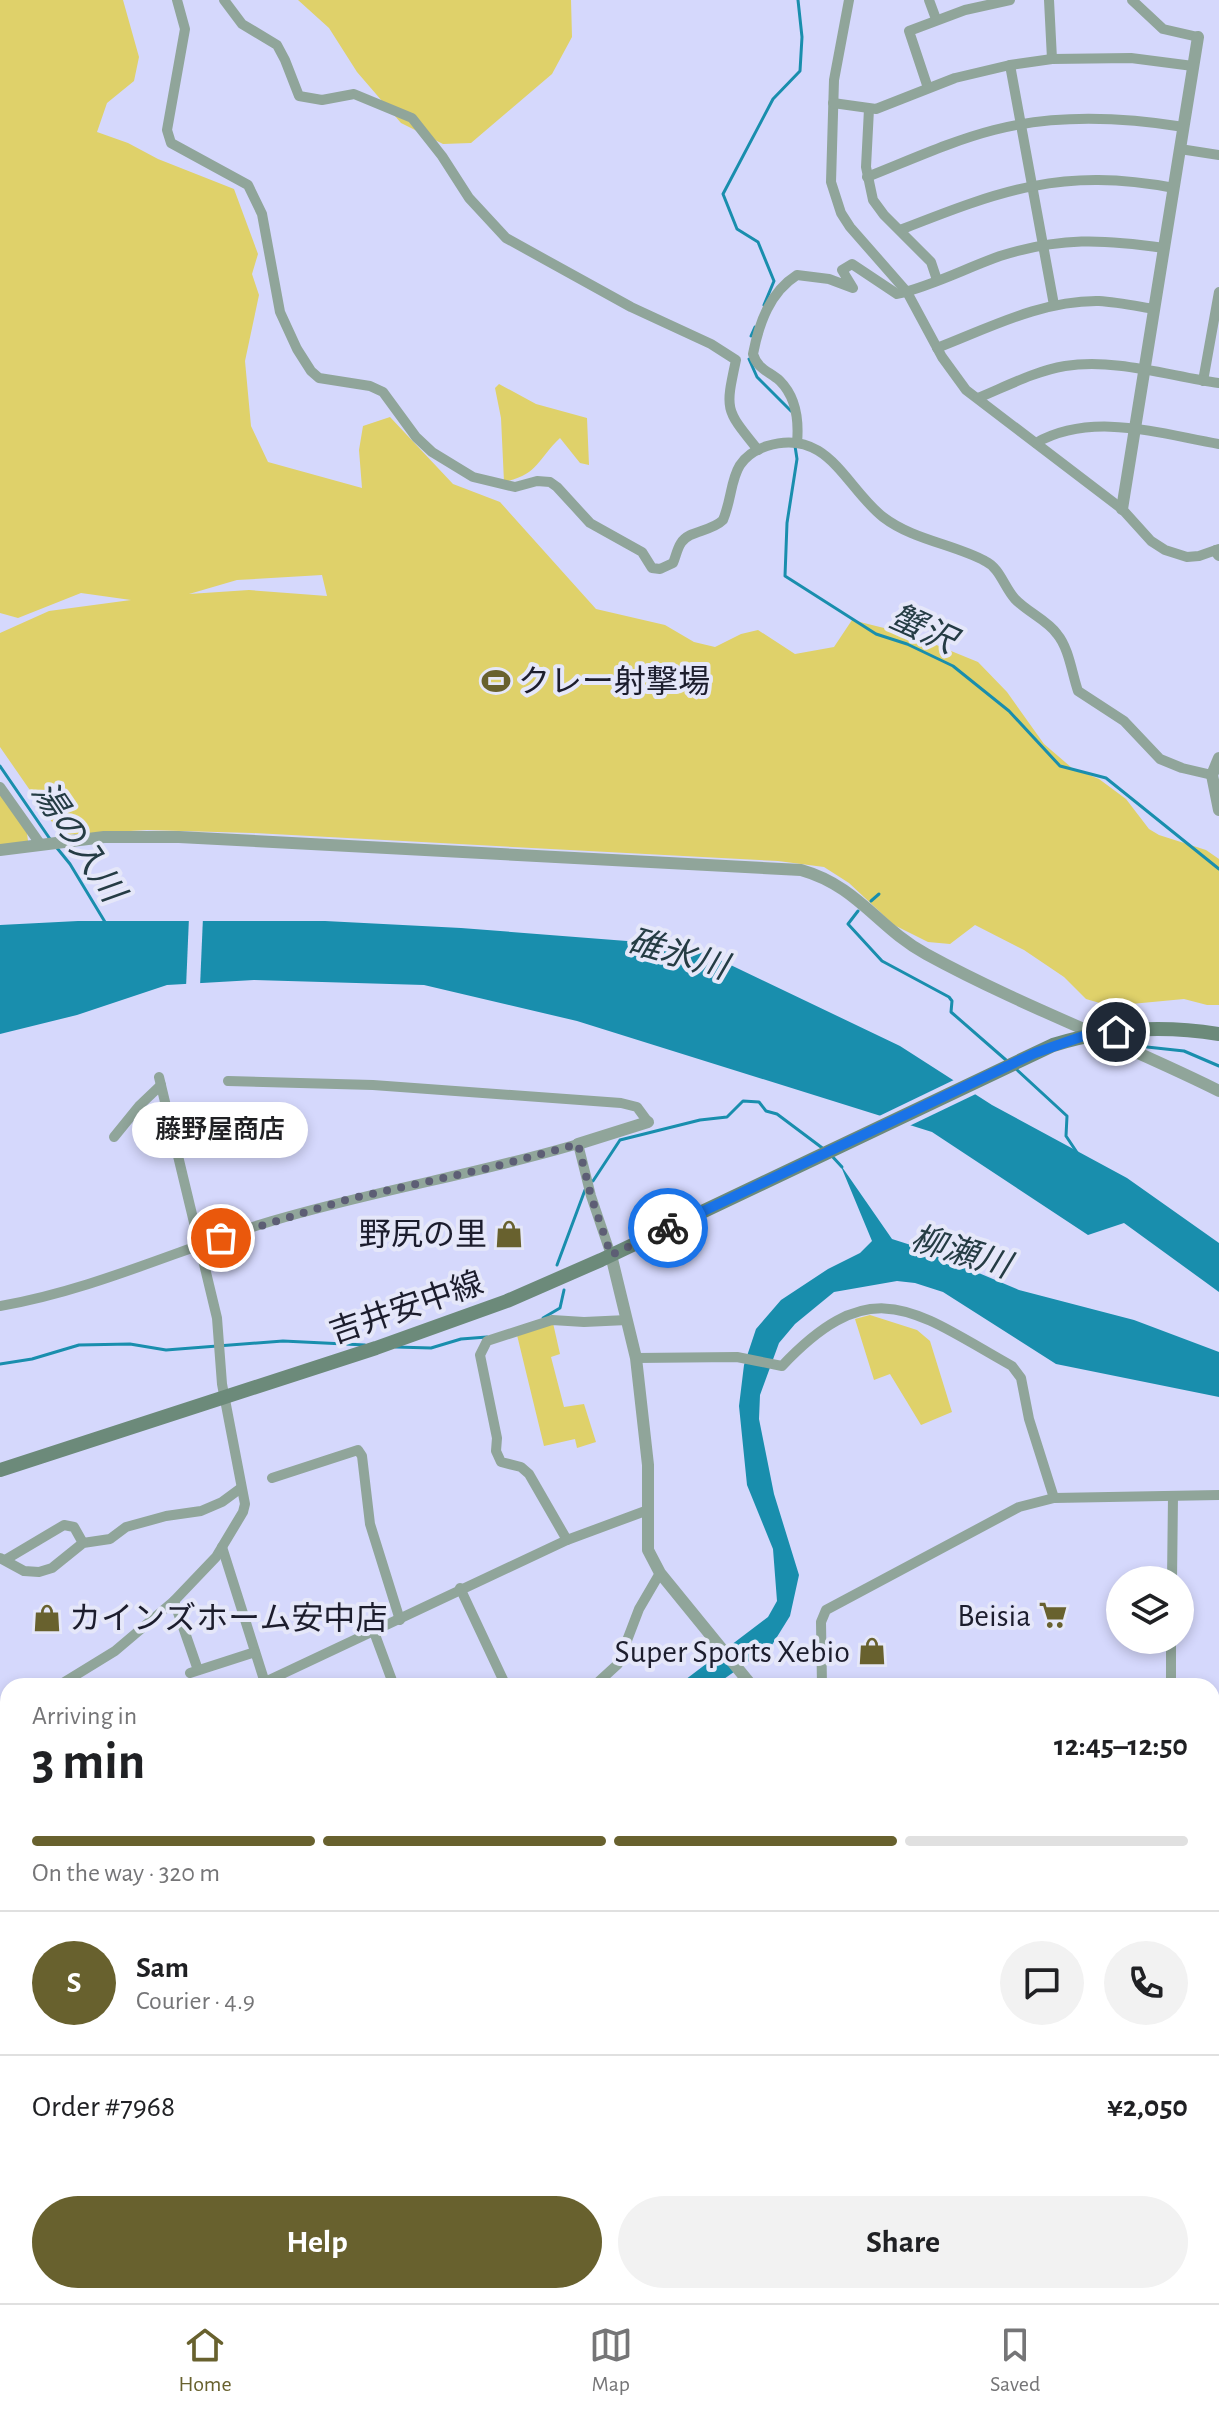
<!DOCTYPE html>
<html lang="en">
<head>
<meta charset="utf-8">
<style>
	:root { --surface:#fff; --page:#f2f2f2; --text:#202124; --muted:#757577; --line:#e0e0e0; --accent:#68612e }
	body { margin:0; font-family:"Alegreya Sans","Noto Sans JP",sans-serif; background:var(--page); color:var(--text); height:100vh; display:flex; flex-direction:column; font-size:30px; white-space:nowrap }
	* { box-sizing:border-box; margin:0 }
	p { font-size:26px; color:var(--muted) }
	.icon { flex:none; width:44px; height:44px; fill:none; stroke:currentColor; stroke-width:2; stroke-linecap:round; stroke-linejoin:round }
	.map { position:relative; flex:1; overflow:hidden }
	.sheet { position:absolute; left:0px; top:1678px; width:1220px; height:626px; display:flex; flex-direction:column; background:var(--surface); border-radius:24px 24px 0 0; box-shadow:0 4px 12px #0003 }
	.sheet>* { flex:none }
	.tools { position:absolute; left:1106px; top:1566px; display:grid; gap:16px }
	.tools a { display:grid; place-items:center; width:88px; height:88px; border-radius:50%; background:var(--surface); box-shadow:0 4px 12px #0003; font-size:40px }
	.pin { position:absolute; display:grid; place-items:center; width:68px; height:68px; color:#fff; margin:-34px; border:4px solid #fff; border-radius:50%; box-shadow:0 2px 8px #0007 }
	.courier { position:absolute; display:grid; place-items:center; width:80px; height:80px; margin:-40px; border:6px solid #1a73e8; border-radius:50%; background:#fff; color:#222; box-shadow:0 2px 10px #0007 }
	.bubble { position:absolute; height:56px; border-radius:28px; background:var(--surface); box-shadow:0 4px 12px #0003; font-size:26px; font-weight:600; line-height:56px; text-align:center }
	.overview em { font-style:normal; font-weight:600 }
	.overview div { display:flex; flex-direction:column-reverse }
	.overview { display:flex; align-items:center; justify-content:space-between; height:136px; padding:0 32px }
	h1 { font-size:52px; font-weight:600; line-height:60px }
	.bar { display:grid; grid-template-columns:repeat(4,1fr); gap:12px 8px; align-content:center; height:96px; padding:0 32px }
	.bar i { height:10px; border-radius:6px; background:var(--line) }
	.bar .current { background:var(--accent) }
	.bar p { grid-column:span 4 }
	.line { display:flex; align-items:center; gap:20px; padding:0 32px; border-top:2px solid var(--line) }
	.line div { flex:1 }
	.round { display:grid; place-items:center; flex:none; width:84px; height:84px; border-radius:42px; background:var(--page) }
	.action { display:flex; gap:16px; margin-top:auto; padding:16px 32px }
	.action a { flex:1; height:92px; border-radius:48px; background:var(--accent); color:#fff; font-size:32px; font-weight:600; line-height:92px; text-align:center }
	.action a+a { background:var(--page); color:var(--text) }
	.menu { display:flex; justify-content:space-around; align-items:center; height:112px; border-top:2px solid var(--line); background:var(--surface); font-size:22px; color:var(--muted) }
	.menu a { display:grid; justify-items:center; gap:4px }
	.menu .current { color:var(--accent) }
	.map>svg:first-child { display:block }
</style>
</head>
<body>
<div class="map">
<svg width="1219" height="2303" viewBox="0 0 1219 2303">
	<rect width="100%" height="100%" fill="#d5d8fc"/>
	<g fill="#dfd16a" fill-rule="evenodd">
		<path d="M0 0H123L139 57 134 81 107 103 97 132 128 143 158 159 234 189 258 254 252 274 259 295 245 361 251 426 268 462 362 488 359 450 363 426 390 417 453 484 500 502 596 609 665 625 694 642 715 647 741 634 758 630 795 654 834 647 852 620 912 635 978 662 1007 692 1044 744 1072 768 1099 779 1126 799 1149 829 1159 835 1206 850 1219 859V1005H1207L1184 999 1110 1006 1086 999 1064 977 1024 950 975 925 950 944 928 942 894 925 849 883 824 867 778 861 252 833 147 830 61 835 0 747V633L49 611 131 600 81 593 18 618 0 613ZM322 575 327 596 249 590 189 594 237 580Z"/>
		<path d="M298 0H571L572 37 552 74 471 143 443 144 401 123 357 72 329 28Z"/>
		<path d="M499 384 536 404 587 418 589 465 580 463 560 438C536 461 539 474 504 482L501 418 495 388Z"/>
		<path d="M0 793 27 833 28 841 0 845Z"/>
		<path d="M870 1315 917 1330 930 1341 952 1412 921 1425 890 1374 874 1380 855 1319Z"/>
		<path d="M553 1323 560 1354 551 1357 564 1407 584 1404 596 1442 577 1448 575 1439 544 1446 517 1335Z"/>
	</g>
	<g fill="#198ead">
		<path d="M78 921H325L461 928 691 946 900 1046 992 1105 1127 1178 1219 1243V1292L1124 1223 1088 1235 932 1132 577 1021 424 985 254 980 167 985 77 1015 0 1034V925Z"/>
		<path d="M840 1164 892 1239 917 1247 1019 1290 1134 1320 1219 1352V1397L1056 1364 943 1292 915 1283 897 1281 834 1292 795 1324 779 1343 760 1395 759 1419 774 1494 799 1575 790 1616 772 1645 714 1686H677L768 1617 777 1601 773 1549 747 1485 739 1406 744 1365 756 1329 781 1300 828 1269 860 1253 872 1241Z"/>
	</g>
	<g fill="#d5d8fc">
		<path d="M189 917H203L200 987 186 988Z"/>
		<path d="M958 1078 980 1092 905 1128 875 1118Z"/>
	</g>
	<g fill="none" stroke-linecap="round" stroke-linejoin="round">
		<g stroke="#198ead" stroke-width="3">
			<path d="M764 305 774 281 758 242 737 229 723 194 773 99 800 71 802 37 798 0"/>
			<path d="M751 336 755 327"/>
			<path d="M749 359 757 377 791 411"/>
			<path d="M795 446 797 459 787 523 785 576 876 634 907 644 953 666 1009 711 1060 766 1106 778 1219 869"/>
			<path d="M0 766 50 839"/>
			<path d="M57 848 70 864 105 922"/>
			<path d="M871 901 879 894"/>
			<path d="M858 911 848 924 882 961 949 997 952 1001 951 1012 1006 1060"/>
			<path d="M1147 1047 1184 1051 1219 1066"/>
			<path d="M1015 1068 1067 1116 1066 1136 1078 1154"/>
			<path d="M831 1155 842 1167"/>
			<path d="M593 1181 620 1140 700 1120 727 1117 743 1101 759 1102 766 1111 777 1114 825 1150"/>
			<path d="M557 1265 585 1190"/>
			<path d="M543 1318 560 1308 564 1290"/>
			<path d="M396 1347 431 1348 461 1339 487 1337"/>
			<path d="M0 1364 32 1359 79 1345 130 1344 166 1350 283 1341 365 1345"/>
		</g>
		<path stroke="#198ead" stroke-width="18" d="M0 1907 8 1909"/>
		<g stroke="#90a59a" stroke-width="10">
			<path d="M177 0 185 29 167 130 171 143 248 185 262 214 280 312 297 349 311 371 319 378 370 386 383 392 416 437 432 452 473 477 515 487 537 481 550 482 557 487 590 523 642 552 652 568 660 569 673 563C676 556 677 549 681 543 689 530 711 532 723 520 736 489 727 459 767 446 828 427 845 487 883 517 913 540 953 544 985 561 1000 568 1004 587 1015 599 1027 612 1047 620 1057 634 1069 648 1072 674 1078 691L1124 721 1160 759 1182 768 1212 775"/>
			<path d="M224 0 242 24 277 45 285 60 299 96 322 100 354 94 412 118 442 156 469 198 506 238 631 307 711 344 736 360C725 411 725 409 758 450"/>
			<path d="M849 0 834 80 831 182 841 213 850 227 907 292 942 357 966 390 1122 509 1151 541 1165 550 1187 557 1199 556 1219 549"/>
			<path d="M929 0 936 19"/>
			<path d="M1049 0 1052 59"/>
			<path d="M1132 0 1163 29 1198 37"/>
			<path d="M1010 65 1054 305"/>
			<path d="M928 88 909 31 965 10 1010 0"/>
			<path d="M833 103 876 109 955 78 1010 65 1052 59 1131 58 1193 66"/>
			<path d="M869 109 866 167 873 200 884 215 931 262 937 280"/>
			<path d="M1180 149 1219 155"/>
			<path d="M867 177C908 161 951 141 994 130 1055 114 1122 117 1184 127"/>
			<path d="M900 230C1002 190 1062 167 1174 188"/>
			<path d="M937 348C989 328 1042 300 1099 301 1117 302 1136 306 1154 309"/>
			<path d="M1203 381 1219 292"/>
			<path d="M978 398C1005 387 1035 371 1065 366 1115 358 1169 376 1219 383"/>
			<path d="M797 443C799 421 797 398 780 381 769 371 758 370 753 354 759 323 770 292 797 275L829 279 853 288 842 270 852 264 897 294C932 286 966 268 1000 256 1060 237 1103 239 1164 248"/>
			<path d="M1036 443C1092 411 1160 434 1219 444"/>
			<path d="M0 787 41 845"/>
			<path d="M228 1081 373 1085 621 1103 637 1107 648 1122"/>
			<path d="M114 1137 140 1105 161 1085"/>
			<path d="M0 1306C94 1290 181 1248 272 1221 373 1191 477 1174 578 1144L591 1196 611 1255"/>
			<path d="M636 1358 737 1357 782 1366C873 1270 914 1311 1012 1366L1021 1378 1029 1419 1054 1498"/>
			<path d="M272 1478 358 1450 362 1456 370 1524 400 1620"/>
			<path d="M567 1540 529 1474 521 1467 501 1462 496 1451 497 1438 480 1355 487 1341 552 1320 584 1322 627 1320"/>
			<path d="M222 1547 266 1686"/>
			<path d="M0 1558 24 1571 39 1572 52 1568 83 1543 110 1539 126 1527 166 1516 201 1511 222 1502 241 1488"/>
			<path d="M5 1560 64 1525 74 1527 83 1543"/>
			<path d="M1172 1580 1173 1496"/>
			<path d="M460 1588 506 1686"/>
			<path d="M174 1601 198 1670"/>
			<path d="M374 1632 394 1686"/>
			<path d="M190 1673 255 1652"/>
			<path d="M265 1682 567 1540 648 1510"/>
			<path d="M58 1686 115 1651 174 1601 216 1557 243 1512 245 1504 222 1384 217 1318 159 1077"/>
			<path d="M594 1686 618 1664 639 1609 660 1573"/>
			<path d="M822 1686 821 1622 826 1610 1019 1507 1054 1498 1219 1495"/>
			<path d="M1171 1686V1640"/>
			<path d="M1212 1711H1219"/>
			<path d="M0 1730 4 1717 8 1715"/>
			<path d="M0 2008 8 2009"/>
			<path d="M1212 2118 1219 2119"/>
			<path d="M1212 2197 1219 2241"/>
			<path d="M789 2296 791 2303"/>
			<path d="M1114 2303 1116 2296"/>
		</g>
		<g stroke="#90a59a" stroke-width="12">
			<path d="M1122 509 1198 37"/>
			<path d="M1216 551 1219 555"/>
			<path d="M1219 758 1212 775 1219 810"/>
			<path d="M0 850 104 837H179L801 870C858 886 878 928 926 954 1021 1006 1123 1043 1219 1091"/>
			<path d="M578 1144 648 1122"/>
			<path d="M611 1255 636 1358 648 1465V1550L660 1573 752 1686"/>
		</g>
		<path stroke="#6c8a7a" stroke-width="14" d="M0 1470 376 1348 507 1301 601 1260 1053 1045C1107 1028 1163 1025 1219 1034"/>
		<g stroke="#456e5a" stroke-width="16">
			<path d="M0 1748 8 1750"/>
			<path d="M0 1760 8 1762"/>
			<path d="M0 1776 8 1779"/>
			<path d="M1212 1828H1219"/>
			<path d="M1212 1845H1219"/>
		</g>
		<defs>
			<g id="rail">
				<path d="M0 1824 8 1826"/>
				<path d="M0 1839 8 1841"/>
				<path d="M1212 2000 1219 2001"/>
			</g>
		</defs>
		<use href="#rail" stroke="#797b95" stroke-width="6"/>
		<use href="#rail" stroke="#e5e7f9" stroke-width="3" stroke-dasharray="9" stroke-linecap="butt"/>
	</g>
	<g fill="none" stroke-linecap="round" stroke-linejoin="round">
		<path stroke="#5d5e75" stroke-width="8" stroke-dasharray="0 14.4" d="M221 1238 349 1199 493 1167 578 1144 591 1196 611 1255 668 1228"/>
		<path stroke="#1a73e8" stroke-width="10" d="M668 1228 1035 1053 1092 1033 1116 1032"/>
	</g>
	<defs>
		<symbol id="stadium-bare" viewBox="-9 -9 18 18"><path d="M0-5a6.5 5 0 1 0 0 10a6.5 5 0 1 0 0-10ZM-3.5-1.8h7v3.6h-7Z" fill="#68612e" stroke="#e5e7f9" stroke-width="2.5" paint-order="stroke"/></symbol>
		<symbol id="shop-bare" viewBox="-9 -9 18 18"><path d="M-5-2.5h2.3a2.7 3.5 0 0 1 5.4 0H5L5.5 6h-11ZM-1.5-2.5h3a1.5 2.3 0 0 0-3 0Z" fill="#68612e" stroke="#e5e7f9" stroke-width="2.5" paint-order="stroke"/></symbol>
		<symbol id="supermarket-bare" viewBox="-9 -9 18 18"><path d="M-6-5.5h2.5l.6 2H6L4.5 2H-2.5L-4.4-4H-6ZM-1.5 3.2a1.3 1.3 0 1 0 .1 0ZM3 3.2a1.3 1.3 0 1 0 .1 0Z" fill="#68612e" stroke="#e5e7f9" stroke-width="2.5" paint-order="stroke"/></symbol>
	</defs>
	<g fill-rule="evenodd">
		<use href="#stadium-bare" x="476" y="661" width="40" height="40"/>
		<use href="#shop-bare" x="489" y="1214" width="40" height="40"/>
		<use href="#supermarket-bare" x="1033" y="1595" width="40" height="40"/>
		<use href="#shop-bare" x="27" y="1598" width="40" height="40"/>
		<use href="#shop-bare" x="852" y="1631" width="40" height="40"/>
	</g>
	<g text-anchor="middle" stroke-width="8" stroke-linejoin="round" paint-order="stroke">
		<g font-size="32" fill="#1c1d2d" stroke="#e5e7f9" text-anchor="end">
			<text x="518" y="692" text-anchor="start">クレー射撃場</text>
			<text x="487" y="1245">野尻の里</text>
			<text x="1031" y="1626">Beisia</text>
			<text x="69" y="1629" text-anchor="start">カインズホーム安中店</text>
			<text x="850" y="1662">Super Sports Xebio</text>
		</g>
		<g font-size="32" fill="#1c1d2d" stroke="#e5e7f9">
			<text transform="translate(406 1307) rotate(-19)" y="11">吉井安中線</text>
		</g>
		<g font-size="34" font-style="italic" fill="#253c44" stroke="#e5e7f9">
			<text transform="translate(923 628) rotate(25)" y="12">蟹沢</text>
			<text transform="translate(79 841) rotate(56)" y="12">湯の入川</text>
			<text transform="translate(678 953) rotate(16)" y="12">碓氷川</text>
			<text transform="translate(961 1251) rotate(17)" y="12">柳瀬川</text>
		</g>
	</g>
</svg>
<div class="tools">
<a><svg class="icon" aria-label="layers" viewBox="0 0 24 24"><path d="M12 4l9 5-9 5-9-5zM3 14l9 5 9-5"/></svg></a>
</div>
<div class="pin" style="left:221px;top:1238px;background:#ea580c"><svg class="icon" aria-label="bag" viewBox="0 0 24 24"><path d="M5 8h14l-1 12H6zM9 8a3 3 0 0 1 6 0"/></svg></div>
<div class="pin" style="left:1116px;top:1032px;background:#1f2937"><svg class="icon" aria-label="home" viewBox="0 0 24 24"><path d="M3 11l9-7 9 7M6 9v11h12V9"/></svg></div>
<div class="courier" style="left:668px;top:1228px"><svg class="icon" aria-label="bike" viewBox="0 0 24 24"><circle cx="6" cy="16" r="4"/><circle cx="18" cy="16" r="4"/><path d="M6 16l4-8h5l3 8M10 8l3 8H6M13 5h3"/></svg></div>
<div class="bubble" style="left:132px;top:1102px;width:176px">藤野屋商店</div>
<section class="sheet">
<div class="overview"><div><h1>3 min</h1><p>Arriving in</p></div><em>12:45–12:50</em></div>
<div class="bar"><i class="current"></i><i class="current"></i><i class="current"></i><i></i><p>On the way · 320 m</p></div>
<div class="line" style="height:144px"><b class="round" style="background:var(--accent);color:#fff">S</b><div><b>Sam</b><p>Courier · 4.9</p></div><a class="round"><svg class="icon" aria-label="chat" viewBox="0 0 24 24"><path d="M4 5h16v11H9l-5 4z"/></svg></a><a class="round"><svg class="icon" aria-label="phone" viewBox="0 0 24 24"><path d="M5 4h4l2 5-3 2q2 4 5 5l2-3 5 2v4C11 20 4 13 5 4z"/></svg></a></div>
<div class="line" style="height:104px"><div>Order #7968</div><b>¥2,050</b></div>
<div class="action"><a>Help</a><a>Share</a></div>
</section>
</div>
<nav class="menu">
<a class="current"><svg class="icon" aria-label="home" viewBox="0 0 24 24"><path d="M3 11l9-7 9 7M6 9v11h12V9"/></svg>Home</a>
<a><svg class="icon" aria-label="map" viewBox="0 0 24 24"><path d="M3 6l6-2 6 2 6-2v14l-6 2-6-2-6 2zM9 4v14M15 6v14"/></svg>Map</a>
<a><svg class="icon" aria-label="saved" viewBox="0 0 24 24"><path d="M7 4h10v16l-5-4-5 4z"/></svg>Saved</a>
</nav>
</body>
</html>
